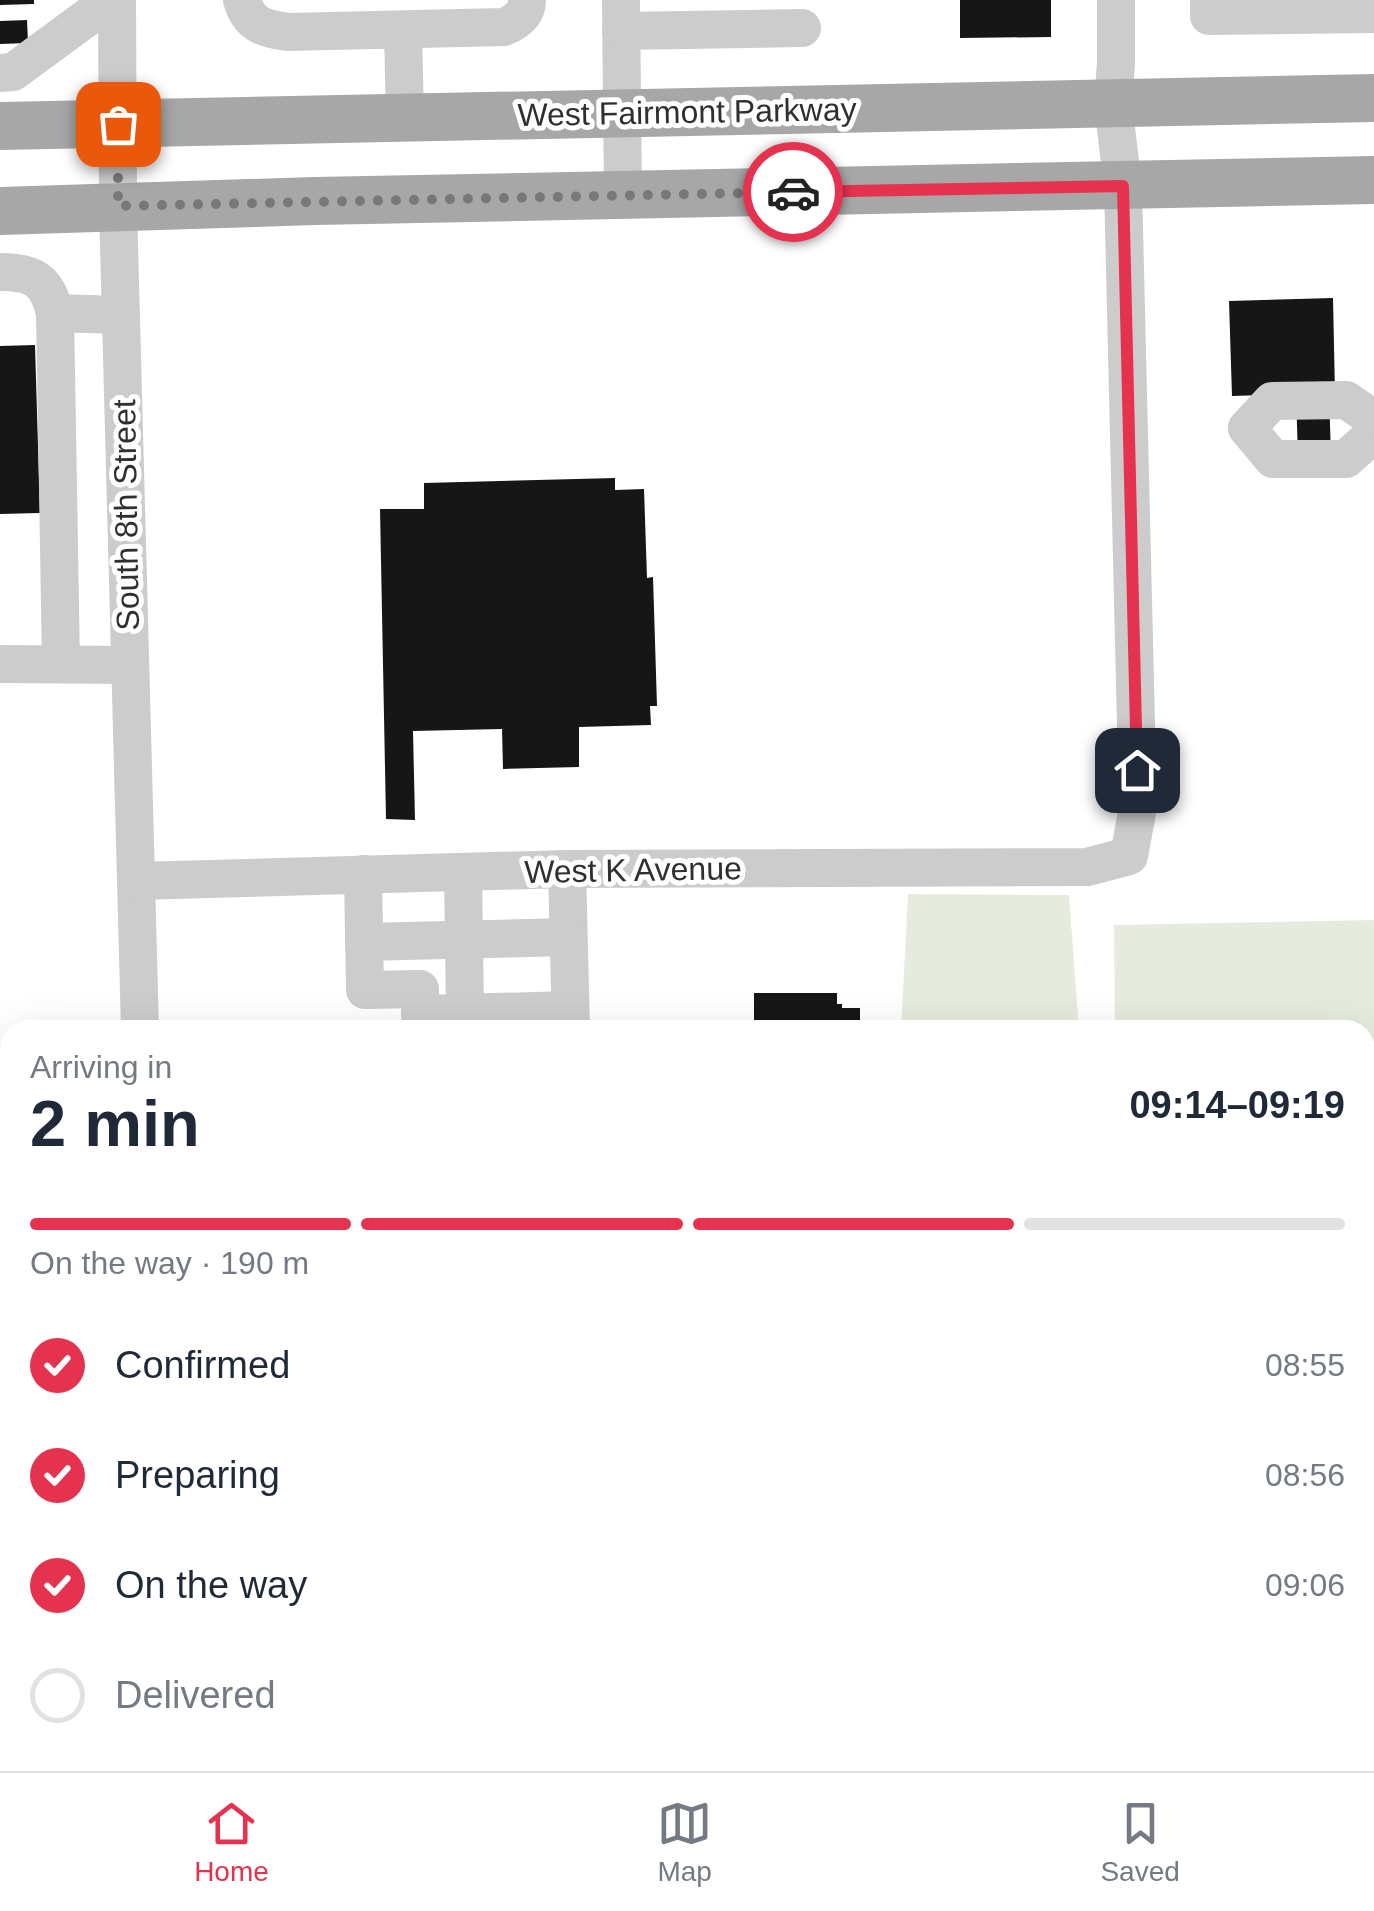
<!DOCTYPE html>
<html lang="en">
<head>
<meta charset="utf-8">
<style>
	:root { --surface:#fff; --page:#f6f6f7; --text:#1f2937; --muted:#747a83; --line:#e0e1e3; --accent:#e5324e }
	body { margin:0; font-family:Arial,sans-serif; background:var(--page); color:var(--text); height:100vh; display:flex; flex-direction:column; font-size:38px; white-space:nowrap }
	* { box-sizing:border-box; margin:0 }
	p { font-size:32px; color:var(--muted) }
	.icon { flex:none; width:55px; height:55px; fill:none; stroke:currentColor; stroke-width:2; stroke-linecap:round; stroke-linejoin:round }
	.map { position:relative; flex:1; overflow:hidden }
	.panel { position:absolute; left:0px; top:1020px; width:1375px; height:752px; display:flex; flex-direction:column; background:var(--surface); border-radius:30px 30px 0 0; box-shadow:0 10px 40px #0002 }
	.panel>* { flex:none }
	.pin { position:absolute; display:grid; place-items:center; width:85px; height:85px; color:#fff; margin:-42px; border-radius:20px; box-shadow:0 5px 15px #0006 }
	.courier { position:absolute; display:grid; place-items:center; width:100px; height:100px; margin:-50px; border:8px solid #e5324e; border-radius:50%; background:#fff; color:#222; box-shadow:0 2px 12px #0007 }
	.summary em { font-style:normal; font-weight:700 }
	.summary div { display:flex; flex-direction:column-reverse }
	.summary { display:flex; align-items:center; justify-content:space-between; height:170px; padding:0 30px }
	h1 { font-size:65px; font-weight:700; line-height:75px }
	.bar { display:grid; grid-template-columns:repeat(4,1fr); gap:15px 10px; align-content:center; height:120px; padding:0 30px }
	.bar i { height:12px; border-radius:8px; background:var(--line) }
	.bar .active { background:var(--accent) }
	.bar p { grid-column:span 4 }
	ol { padding:0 30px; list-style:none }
	li { display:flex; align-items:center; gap:30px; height:110px }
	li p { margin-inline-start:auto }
	li .icon { padding:10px; border-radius:50%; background:var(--accent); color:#fff; stroke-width:4 }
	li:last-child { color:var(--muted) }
	li i { width:55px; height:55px; border:5px solid var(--line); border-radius:50% }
	.tabs { display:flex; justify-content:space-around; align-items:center; height:140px; border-top:2px solid var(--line); background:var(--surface); font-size:28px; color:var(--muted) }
	.tabs a { display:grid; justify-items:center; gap:5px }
	.tabs .active { color:var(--accent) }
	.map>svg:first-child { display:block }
</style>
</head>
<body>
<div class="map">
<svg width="1374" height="1771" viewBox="0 0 1374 1771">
	<rect width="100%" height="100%" fill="#fff"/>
	<g fill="#e6ecdd">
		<path d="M908 894 1069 895 1079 1030H901Z"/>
		<path d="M1374 920V1771H194V1762H1365V1030H1115L1114 925Z"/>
	</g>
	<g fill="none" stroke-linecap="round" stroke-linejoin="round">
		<g stroke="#c9e1ec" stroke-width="60">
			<path d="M0 1310 10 1316"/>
			<path d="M1365 1472 1374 1475"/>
		</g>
	</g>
	<g fill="#161616">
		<path d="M0 0H34V4L0 5Z"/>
		<path d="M960 0H1051V37L960 38Z"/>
		<path d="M27 20 28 43 0 44V21Z"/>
		<path d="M1333 298 1335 394H1329L1331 456 1298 457 1296 394 1232 396 1229 301Z"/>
		<path d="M35 345 40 513 0 514V346Z"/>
		<path d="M615 478V490L644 489 647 578 653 577 657 706H650L651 725 579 727V767L503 769 502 729 413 731 415 820 386 819 380 509H424V483Z"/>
		<path d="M754 993H837V1004H842V1008H860V1030H754Z"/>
	</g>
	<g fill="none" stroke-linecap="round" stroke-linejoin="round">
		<g stroke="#ccc" stroke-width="6" stroke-dasharray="5 5" stroke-linecap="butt">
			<path d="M0 1569H10"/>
			<path d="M1122 1762V1771"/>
		</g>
		<g stroke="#ccc" stroke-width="38">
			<path d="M117 0 118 207 140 1030"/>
			<path d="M242 0C249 25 263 28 287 32L504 27C516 22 527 15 527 0"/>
			<path d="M621 0 623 195"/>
			<path d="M1209 0V16L1374 14"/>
			<path d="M403 31 405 117"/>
			<path d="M621 31 802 28"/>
			<path d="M0 73 13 72 111 0"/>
			<path d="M0 272C34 272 47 280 55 313"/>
			<path d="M1247 428 1273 459H1346L1374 434"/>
			<path d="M1247 428 1272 401 1346 400 1374 419"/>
			<path d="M0 664 130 665"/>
			<path d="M61 664 55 313 121 315"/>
			<path d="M567 869 571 1030"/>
			<path d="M463 872 465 1013"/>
			<path d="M363 874 365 990 420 989 421 1030"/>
			<path d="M136 881 567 869 1087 867 1129 856 1138 807 1123 186 1113 104 1116 63V0"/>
			<path d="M364 942 568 937"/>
			<path d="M420 1014 570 1010"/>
			<path d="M156 1762V1771"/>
		</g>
		<g stroke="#a7a7a7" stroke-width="48">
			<path d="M0 126 1374 98"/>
			<path d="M0 211 315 201 1374 180"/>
		</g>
	</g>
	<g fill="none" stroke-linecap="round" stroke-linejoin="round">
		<path stroke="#787878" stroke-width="10" stroke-dasharray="0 18" d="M118 124V206L793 192"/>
		<path stroke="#e5324e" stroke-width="12" d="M793 192 1123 186 1137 770"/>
	</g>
	<g text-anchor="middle" stroke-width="10" stroke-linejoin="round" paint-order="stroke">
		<g font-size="32" fill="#2f2f2f" stroke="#fff">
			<text transform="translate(687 112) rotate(-1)" y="11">West Fairmont Parkway</text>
			<text transform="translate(126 515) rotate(-91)" y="11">South 8th Street</text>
			<text transform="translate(633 870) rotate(-1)" y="11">West K Avenue</text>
		</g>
	</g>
</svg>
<div class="pin" style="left:118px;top:124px;background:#ea580c"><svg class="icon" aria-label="bag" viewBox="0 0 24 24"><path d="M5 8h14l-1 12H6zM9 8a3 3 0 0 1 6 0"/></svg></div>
<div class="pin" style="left:1137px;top:770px;background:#1f2937"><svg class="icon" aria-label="home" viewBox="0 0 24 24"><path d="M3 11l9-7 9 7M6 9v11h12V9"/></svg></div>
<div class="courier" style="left:793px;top:192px"><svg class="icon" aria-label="car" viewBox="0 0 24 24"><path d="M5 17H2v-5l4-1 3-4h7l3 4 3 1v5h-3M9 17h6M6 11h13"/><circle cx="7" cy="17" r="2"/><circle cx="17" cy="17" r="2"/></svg></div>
<section class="panel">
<div class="summary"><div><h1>2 min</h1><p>Arriving in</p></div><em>09:14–09:19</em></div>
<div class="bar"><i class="active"></i><i class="active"></i><i class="active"></i><i></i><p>On the way · 190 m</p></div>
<ol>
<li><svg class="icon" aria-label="check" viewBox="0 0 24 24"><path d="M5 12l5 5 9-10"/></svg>Confirmed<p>08:55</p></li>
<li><svg class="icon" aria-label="check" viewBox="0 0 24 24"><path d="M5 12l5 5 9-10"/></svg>Preparing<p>08:56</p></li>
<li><svg class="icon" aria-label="check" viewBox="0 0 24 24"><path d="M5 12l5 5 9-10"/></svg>On the way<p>09:06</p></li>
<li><i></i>Delivered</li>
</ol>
</section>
</div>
<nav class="tabs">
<a class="active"><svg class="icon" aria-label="home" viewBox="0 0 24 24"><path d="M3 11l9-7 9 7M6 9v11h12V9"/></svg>Home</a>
<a><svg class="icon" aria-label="map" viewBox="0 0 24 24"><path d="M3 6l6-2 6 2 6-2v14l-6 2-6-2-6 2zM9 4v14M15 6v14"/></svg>Map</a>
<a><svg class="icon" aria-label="saved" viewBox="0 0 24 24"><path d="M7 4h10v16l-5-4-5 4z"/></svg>Saved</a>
</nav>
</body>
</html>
